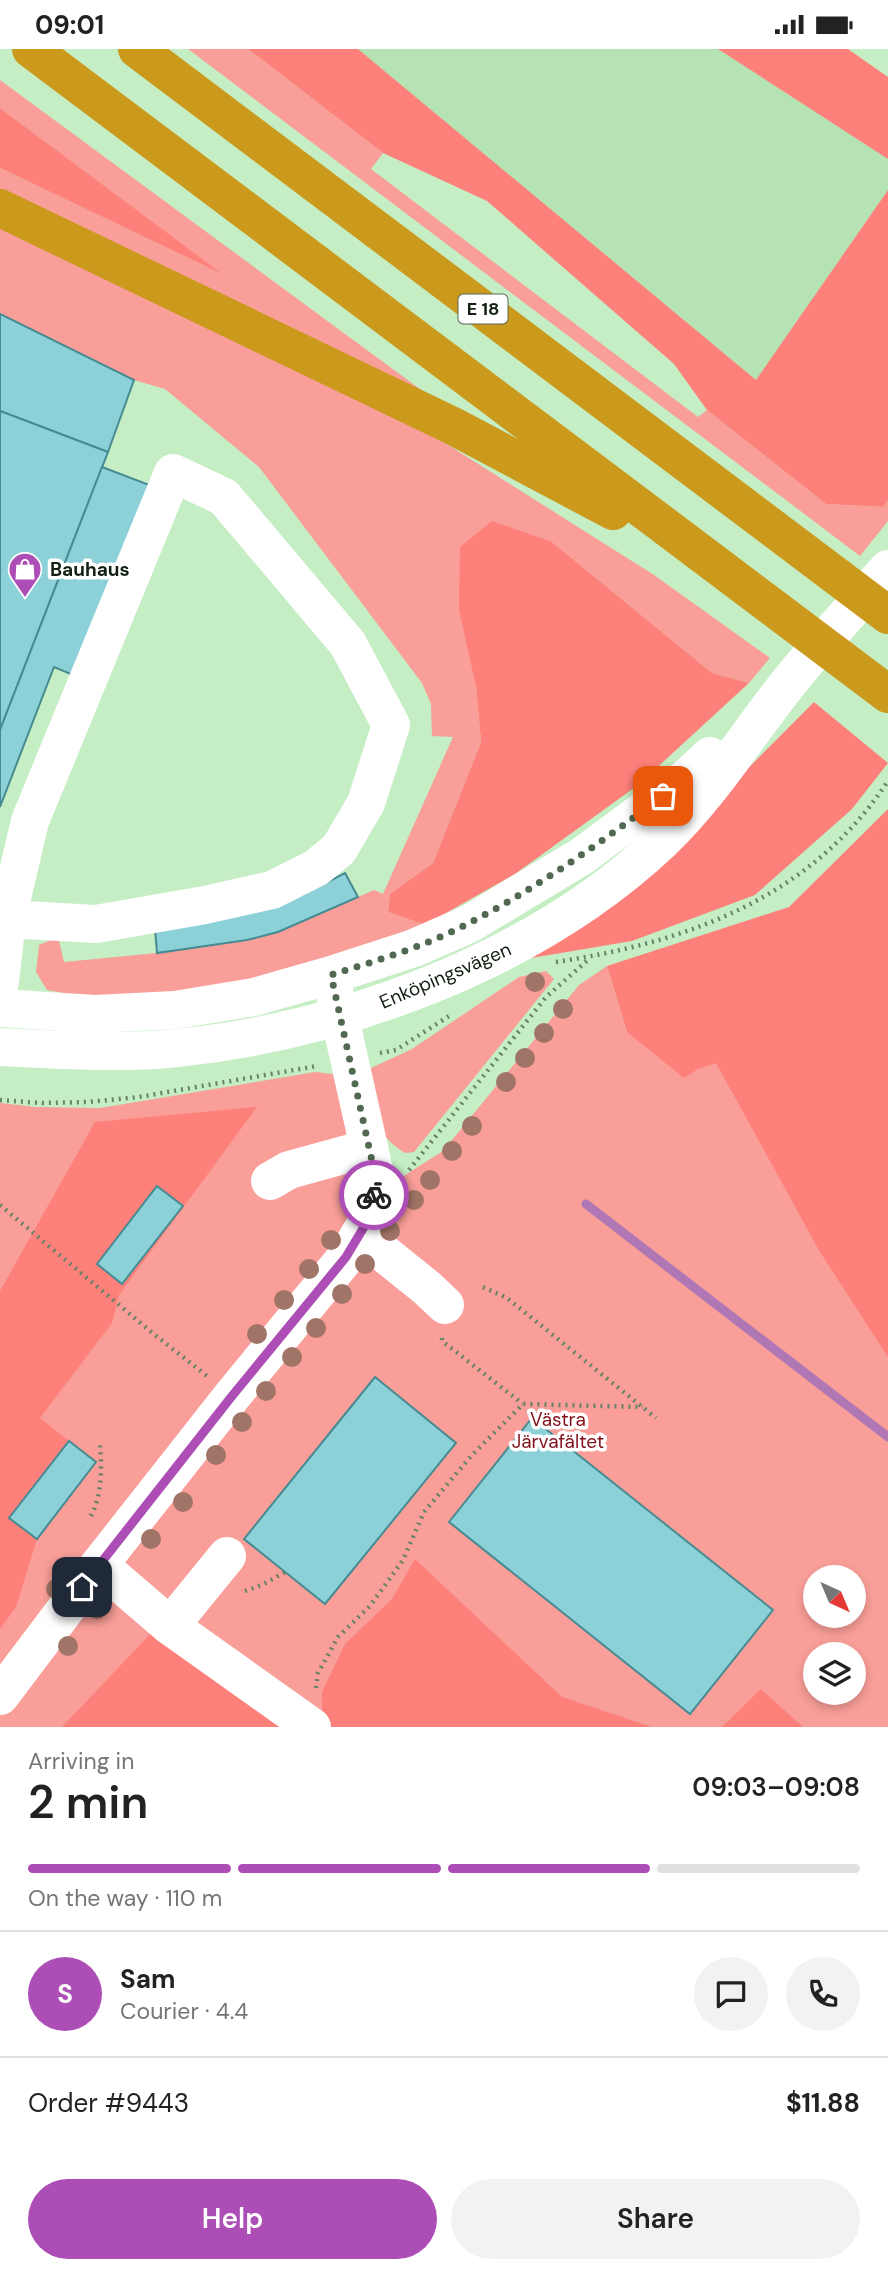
<!DOCTYPE html>
<html lang="en">
<head>
<meta charset="utf-8">
<style>
	:root { --surface:#fff; --page:#f2f2f2; --text:#222; --muted:#767676; --line:#e0e0e0; --accent:#ad4eb6 }
	body { margin:0; font-family:"DM Sans",sans-serif; background:var(--page); color:var(--text); height:100vh; display:flex; flex-direction:column; font-size:26px; white-space:nowrap }
	* { box-sizing:border-box; margin:0 }
	p { font-size:23px; color:var(--muted) }
	.icon { flex:none; width:38px; height:38px; fill:none; stroke:currentColor; stroke-width:2; stroke-linecap:round; stroke-linejoin:round }
	.map { position:relative; height:1678px; overflow:hidden }
	.drawer { display:flex; flex-direction:column; background:var(--surface); flex:1 }
	.drawer>* { flex:none }
	.needle { width:46px; rotate:136deg }
	.buttons { position:absolute; left:803px; top:1516px; display:grid; gap:14px }
	.buttons a { display:grid; place-items:center; width:63px; height:63px; border-radius:50%; background:var(--surface); box-shadow:0 4px 10px #0003; font-size:35px }
	.pin { position:absolute; display:grid; place-items:center; width:60px; height:60px; color:#fff; margin:-30px; border-radius:14px; box-shadow:0 4px 10px #0006 }
	.courier { position:absolute; display:grid; place-items:center; width:70px; height:70px; margin:-35px; border:5px solid #ad4eb6; border-radius:50%; background:#fff; color:#222; box-shadow:0 2px 9px #0007 }
	.overview em { font-style:normal; font-weight:600 }
	.overview div { display:flex; flex-direction:column-reverse }
	.overview { display:flex; align-items:center; justify-content:space-between; height:119px; padding:0 28px }
	h1 { font-size:46px; font-weight:600; line-height:52px }
	.bar { display:grid; grid-template-columns:repeat(4,1fr); gap:10px 7px; align-content:center; height:84px; padding:0 28px }
	.bar i { height:9px; border-radius:5px; background:var(--line) }
	.bar .selected { background:var(--accent) }
	.bar p { grid-column:span 4 }
	.line { display:flex; align-items:center; gap:18px; padding:0 28px; border-top:2px solid var(--line) }
	.line div { flex:1 }
	.round { display:grid; place-items:center; flex:none; width:74px; height:74px; border-radius:37px; background:var(--page) }
	.cta { display:flex; gap:14px; margin-top:auto; padding:14px 28px }
	.cta a { flex:1; height:80px; border-radius:42px; background:var(--accent); color:#fff; font-size:28px; font-weight:600; line-height:80px; text-align:center }
	.cta a+a { background:var(--page); color:var(--text) }
	.status { display:flex; justify-content:space-between; align-items:center; height:49px; padding:0 35px; background:var(--surface); direction:ltr }
	.status svg { height:19px; fill:currentColor }
	.map>svg:first-child { display:block }
</style>
</head>
<body>
<div class="status"><b>09:01</b><svg viewBox="0 0 49 12"><path d="M0 12V9h3v3zM5 12V6h3v6zM10 12V3h3v9zM15 12V0h3v12zM26 1h20v11H26zM47 4h2v5h-2z"/></svg></div>
<div class="map">
<svg width="888" height="1678" viewBox="0 0 888 1678">
	<rect width="100%" height="100%" fill="#c5eec4"/>
	<path fill="#b5e3b3" d="M358 0H718L888 110V141L756 331Z"/>
	<g fill="#f99e98" fill-rule="evenodd">
		<path d="M188 0H248L383 104 371 120 698 368 707 361 826 455 882 458 888 451V472L860 507Z"/>
		<path d="M0 31 428 346 0 143V119L218 223 0 59Z"/>
		<path d="M0 179 429 384 654 526 770 609 749 634 712 624 552 493 476 637 481 693 433 814 390 845 388 863 425 876 321 921 107 952 47 941 36 923 39 896 58 888 64 913 157 904 247 891 278 883 374 841 383 845 453 688 432 687 431 655 422 634 259 418 165 340 134 331 0 265Z"/>
		<path d="M888 815V1678H0V1054L36 1058 100 1059 315 1023 333 1025 347 1084 340 1091 391 1135 443 1102 579 936 607 917 627 983ZM816 1528H854V1566H816ZM816 1605H854V1643H816Z"/>
		<path d="M546 922 554 930 414 1103 405 1104C371 1083 375 1062 368 1025L371 1019 412 1000 519 928Z"/>
	</g>
	<g fill="#fd807b">
		<path d="M248 0H358L756 331 888 141V451L883 458 826 455 707 361 674 315 487 152 383 104Z"/>
		<path d="M718 0H848L888 28V110Z"/>
		<path d="M0 59 222 225 0 119Z"/>
		<path d="M492 472 552 493 712 624 749 634 638 736 515 825 425 876 388 863 390 845 433 814 481 693 476 637 459 561 460 498Z"/>
		<path d="M814 653 888 714 852 760 755 846 632 892 525 910 647 821Z"/>
		<path d="M888 760V1308L820 1203 716 1014 698 1020 684 1029 627 983 607 917 789 858Z"/>
		<path d="M257 1058 119 1246 112 1274 40 1369 69 1392 10 1469 37 1490 16 1558 0 1580V1242L95 1073Z"/>
		<path d="M415 1510 562 1648 652 1678H322V1643L345 1595 392 1550Z"/>
		<path d="M156 1579 300 1678H62Z"/>
		<path d="M761 1640 803 1678H722Z"/>
	</g>
	<g fill="none" stroke-linecap="round" stroke-linejoin="round">
		<path stroke="#af78b4" stroke-width="9" d="M586 1155 888 1388"/>
	</g>
	<g fill="#8cd1d8" stroke="#478b92" stroke-width="2">
		<path d="M0 265 134 331 108 403 0 362Z"/>
		<path d="M0 362 108 403 0 681Z"/>
		<path d="M102 418 152 437 78 628 54 618 0 758V681Z"/>
		<path d="M345 824 358 848 278 883 247 891 157 904 155 880 304 845Z"/>
		<path d="M157 1137 183 1157 122 1235 97 1215Z"/>
		<path d="M375 1328 456 1394 325 1555 244 1490Z"/>
		<path d="M532 1369 773 1561 690 1665 449 1473Z"/>
		<path d="M69 1392 96 1413 37 1490 9 1469Z"/>
	</g>
	<g fill="none" stroke-linecap="round" stroke-linejoin="round">
		<g stroke="#678267" stroke-width="4.5" stroke-dasharray="2 5" stroke-linecap="butt">
			<path d="M556 913C688 893 811 849 888 732"/>
			<path d="M380 1004 396 1001 449 967"/>
			<path d="M0 1051 42 1054 88 1053 139 1048 317 1017"/>
			<path d="M409 1121 546 948 589 910"/>
			<path d="M0 1156 150 1282 207 1327"/>
			<path d="M483 1238 507 1249 656 1369"/>
			<path d="M442 1289V1292L523 1355"/>
			<path d="M91 1467C102 1446 102 1419 100 1396"/>
			<path d="M245 1542 262 1536 285 1523"/>
			<path d="M316 1639 318 1624 338 1588 370 1557 403 1511 424 1463 472 1406 523 1355 643 1358"/>
		</g>
		<g stroke="#fff" stroke-width="38">
			<path d="M0 868 7 870 96 875 205 856 272 841 316 819 339 800 366 754 391 676 348 595 224 448 173 424 30 772 7 870 0 933"/>
			<path d="M0 959 95 965 175 961 254 948 331 926 414 899 469 875 582 807 683 732 710 707"/>
			<path d="M0 998C59 1001 118 1005 177 999 348 981 536 911 662 792 710 746 745 689 786 637 818 596 854 559 888 520"/>
			<path d="M270 1132 289 1121 369 1099"/>
			<path d="M360 1185 427 1239 445 1256"/>
			<path d="M99 1516 170 1577 312 1678"/>
			<path d="M170 1577 227 1507"/>
			<path d="M0 1647 99 1516 232 1347 346 1208 367 1173 374 1148V1121L334 942"/>
		</g>
		<g stroke="#cb9a1c" stroke-width="38">
			<path d="M31 0 888 645"/>
			<path d="M137 0 888 566"/>
			<path d="M0 159 453 377 613 462"/>
		</g>
	</g>
	<g fill="#a07466">
		<circle cx="535" cy="933" r="10"/>
		<circle cx="563" cy="960" r="10"/>
		<circle cx="544" cy="984" r="10"/>
		<circle cx="525" cy="1009" r="10"/>
		<circle cx="506" cy="1033" r="10"/>
		<circle cx="472" cy="1077" r="10"/>
		<circle cx="452" cy="1102" r="10"/>
		<circle cx="430" cy="1131" r="10"/>
		<circle cx="414" cy="1151" r="10"/>
		<circle cx="390" cy="1182" r="10"/>
		<circle cx="331" cy="1191" r="10"/>
		<circle cx="365" cy="1215" r="10"/>
		<circle cx="309" cy="1220" r="10"/>
		<circle cx="342" cy="1245" r="10"/>
		<circle cx="284" cy="1251" r="10"/>
		<circle cx="316" cy="1279" r="10"/>
		<circle cx="257" cy="1285" r="10"/>
		<circle cx="292" cy="1308" r="10"/>
		<circle cx="266" cy="1342" r="10"/>
		<circle cx="242" cy="1373" r="10"/>
		<circle cx="216" cy="1406" r="10"/>
		<circle cx="183" cy="1453" r="10"/>
		<circle cx="151" cy="1490" r="10"/>
		<circle cx="56" cy="1540" r="10"/>
		<circle cx="97" cy="1560" r="10"/>
		<circle cx="68" cy="1597" r="10"/>
	</g>
	<g fill="none" stroke-linecap="round" stroke-linejoin="round">
		<path stroke="#516950" stroke-width="7" stroke-dasharray="0 12.6" d="M374 1146V1121L331 926C378 911 427 897 471 873 539 838 601 793 663 747"/>
		<path stroke="#ad4eb6" stroke-width="9" d="M82 1538 232 1347 346 1208 367 1173 374 1146"/>
	</g>
	<defs>
		<symbol id="shop-pin" viewBox="-11 -11 22 30"><path d="M0 17L-7.5 6A9.5 9.5 0 1 1 7.5 6Z" fill="#ad4eb6" stroke="#fff"/><path d="M-5-2.5h2.3a2.7 3.5 0 0 1 5.4 0H5L5.5 6h-11ZM-1.5-2.5h3a1.5 2.3 0 0 0-3 0Z" fill="#fff"/></symbol>
	</defs>
	<g fill-rule="evenodd">
		<use href="#shop-pin" x="6" y="501" width="38" height="52"/>
	</g>
	<g text-anchor="middle" stroke-width="7" stroke-linejoin="round" paint-order="stroke">
		<rect fill="#fff" stroke="#596459" stroke-width="2" x="458.5" y="245.5" width="49" height="29" rx="5"/>
		<g font-size="18" font-weight="bold" fill="#122112">
			<text x="483" y="266">E 18</text>
		</g>
		<g font-size="19" font-weight="bold" fill="#122112" stroke="#fff" text-anchor="start">
			<text x="50" y="527">Bauhaus</text>
		</g>
		<g font-size="19" fill="#122112" stroke="#fff">
			<text transform="translate(445 926) rotate(-23)" y="7">Enköpingsvägen</text>
		</g>
		<g font-size="19" fill="#82101a" stroke="#fff">
			<text x="558" y="1377">Västra<tspan x="558" dy="22">Järvafältet</tspan></text>
		</g>
	</g>
</svg>
<div class="buttons">
<a><svg class="needle" viewBox="-14 -14 28 28"><path d="M0-13l5 13h-10z" fill="#e53935"/><path d="M0 13l5-13h-10z" fill="#767676"/></svg></a>
<a><svg class="icon" aria-label="layers" viewBox="0 0 24 24"><path d="M12 4l9 5-9 5-9-5zM3 14l9 5 9-5"/></svg></a>
</div>
<div class="pin" style="left:663px;top:747px;background:#ea580c"><svg class="icon" aria-label="bag" viewBox="0 0 24 24"><path d="M5 8h14l-1 12H6zM9 8a3 3 0 0 1 6 0"/></svg></div>
<div class="pin" style="left:82px;top:1538px;background:#1f2937"><svg class="icon" aria-label="home" viewBox="0 0 24 24"><path d="M3 11l9-7 9 7M6 9v11h12V9"/></svg></div>
<div class="courier" style="left:374px;top:1146px"><svg class="icon" aria-label="bike" viewBox="0 0 24 24"><circle cx="6" cy="16" r="4"/><circle cx="18" cy="16" r="4"/><path d="M6 16l4-8h5l3 8M10 8l3 8H6M13 5h3"/></svg></div>
</div>
<section class="drawer">
<div class="overview"><div><h1>2 min</h1><p>Arriving in</p></div><em>09:03–09:08</em></div>
<div class="bar"><i class="selected"></i><i class="selected"></i><i class="selected"></i><i></i><p>On the way · 110 m</p></div>
<div class="line" style="height:126px"><b class="round" style="background:var(--accent);color:#fff">S</b><div><b>Sam</b><p>Courier · 4.4</p></div><a class="round"><svg class="icon" aria-label="chat" viewBox="0 0 24 24"><path d="M4 5h16v11H9l-5 4z"/></svg></a><a class="round"><svg class="icon" aria-label="phone" viewBox="0 0 24 24"><path d="M5 4h4l2 5-3 2q2 4 5 5l2-3 5 2v4C11 20 4 13 5 4z"/></svg></a></div>
<div class="line" style="height:91px"><div>Order #9443</div><b>$11.88</b></div>
<div class="cta"><a>Help</a><a>Share</a></div>
</section>
</body>
</html>
